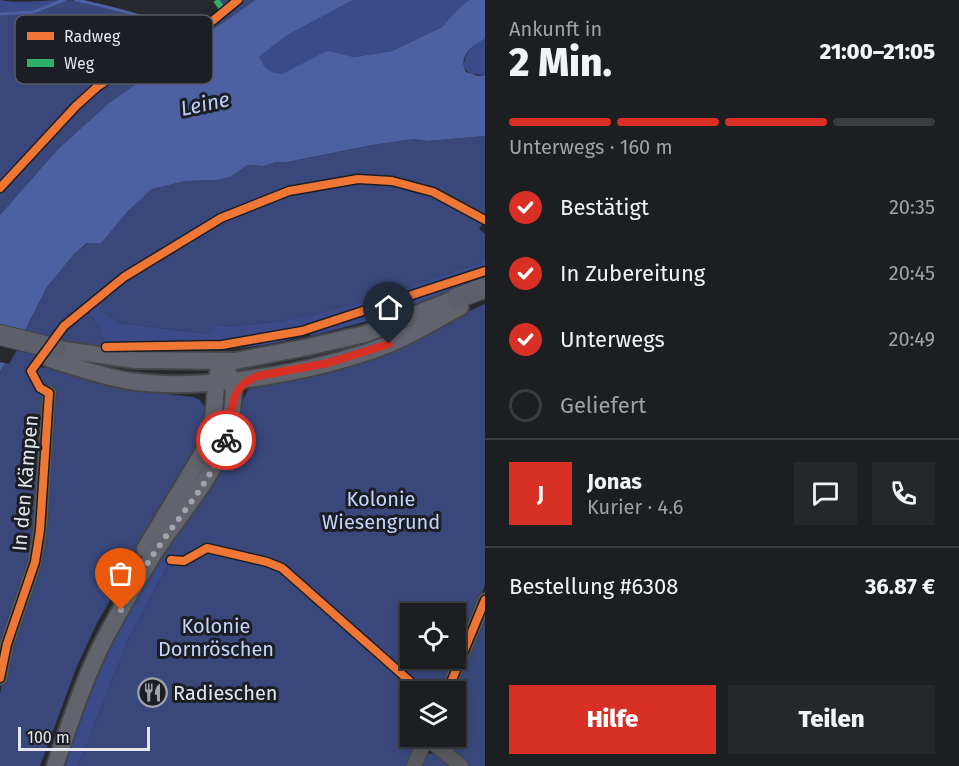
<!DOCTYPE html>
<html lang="de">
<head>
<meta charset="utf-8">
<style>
	:root { --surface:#1d1e22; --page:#25272a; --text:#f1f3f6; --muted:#a0a2a5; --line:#3b3c40; --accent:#d93025 }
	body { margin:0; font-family:"Fira Sans",sans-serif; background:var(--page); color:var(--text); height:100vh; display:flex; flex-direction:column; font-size:22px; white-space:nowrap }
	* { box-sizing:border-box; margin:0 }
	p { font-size:20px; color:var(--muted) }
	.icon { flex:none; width:33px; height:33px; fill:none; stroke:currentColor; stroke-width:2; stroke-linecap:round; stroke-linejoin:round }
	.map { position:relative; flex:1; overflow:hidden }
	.side { display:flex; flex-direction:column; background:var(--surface); width:474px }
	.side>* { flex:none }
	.tools { position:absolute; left:400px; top:603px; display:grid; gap:12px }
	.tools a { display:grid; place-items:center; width:66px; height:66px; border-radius:0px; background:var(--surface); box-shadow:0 3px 9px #0003,0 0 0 2px var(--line); font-size:30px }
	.scale { position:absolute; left:18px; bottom:15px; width:132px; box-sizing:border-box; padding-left:6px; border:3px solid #e6e7ec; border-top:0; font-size:16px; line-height:21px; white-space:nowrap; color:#e6e7ec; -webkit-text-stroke:4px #1b1e25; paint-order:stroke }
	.pin { position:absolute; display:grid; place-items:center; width:51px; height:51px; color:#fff; margin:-62px -26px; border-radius:50% 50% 50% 0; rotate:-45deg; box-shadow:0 0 6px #0007 }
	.pin .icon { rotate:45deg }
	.courier { position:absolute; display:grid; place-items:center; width:60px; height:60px; margin:-30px; border:4px solid #d93025; border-radius:50%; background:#fff; color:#222; box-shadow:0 2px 8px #0007 }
	.headline em { font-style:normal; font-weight:800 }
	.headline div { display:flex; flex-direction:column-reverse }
	.headline { display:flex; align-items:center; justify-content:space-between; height:102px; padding:0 24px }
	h1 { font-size:39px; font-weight:800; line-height:45px }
	.bar { display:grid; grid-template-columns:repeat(4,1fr); gap:9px 6px; align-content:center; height:72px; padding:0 24px }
	.bar i { height:8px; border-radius:4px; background:var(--line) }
	.bar .active { background:var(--accent) }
	.bar p { grid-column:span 4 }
	.line { display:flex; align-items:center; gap:15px; padding:0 24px; border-top:2px solid var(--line) }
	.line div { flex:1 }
	.round { display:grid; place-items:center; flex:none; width:63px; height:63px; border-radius:0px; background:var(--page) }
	ol { padding:0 24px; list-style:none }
	li { display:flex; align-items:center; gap:18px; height:66px }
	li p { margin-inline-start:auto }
	li .icon { padding:6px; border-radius:50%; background:var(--accent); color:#fff; stroke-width:4 }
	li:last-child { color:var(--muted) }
	li i { width:33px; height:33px; border:3px solid var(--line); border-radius:50% }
	.primary-button { display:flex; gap:12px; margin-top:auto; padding:12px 24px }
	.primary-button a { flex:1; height:69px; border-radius:0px; background:var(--accent); color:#fff; font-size:24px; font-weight:800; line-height:69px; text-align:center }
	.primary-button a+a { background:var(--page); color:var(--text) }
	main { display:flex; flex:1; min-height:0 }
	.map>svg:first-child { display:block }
</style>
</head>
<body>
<main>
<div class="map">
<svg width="485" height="766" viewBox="0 0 485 766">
	<rect width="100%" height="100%" fill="#27282d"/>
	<g fill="#39477b">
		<path d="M64 0C97 0 158 19 184 38L205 27 223 10 224 8 218 0H255L109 103 58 149 0 215V14L33 12Z"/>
		<path d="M485 136V220L479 229 485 234V257L480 263C393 292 307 327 213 326L209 334 120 323 103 313 85 307 100 328 106 347 61 341 55 337 34 367 58 369 132 390 193 397 200 400 207 411 204 436 97 623 77 666 40 766H0V694L6 664 0 662V371L18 344 47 287 74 254 127 212 152 189 186 181 217 180 247 165 264 166 276 162H287L372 145 414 139 427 141Z"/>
		<path d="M485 304V585L456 652V614H411V658L453 659 439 691 411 692V736L420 737 407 766H78L129 638 168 565 159 557C184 523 218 486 233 448 240 430 238 398 252 386L442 323Z"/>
		<path d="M485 616V766H469L436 739 435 737 456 736V692L453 691Z"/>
		<path d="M438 753 454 766H421L427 754Z"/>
	</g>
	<g fill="#3b4b8a">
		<path d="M0 0C18 4 44 0 64 0 44 10 23 17 0 14Z"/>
		<path d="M353 0H469L457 10 442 27 392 51 354 57 327 52 282 74C268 74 265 68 259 57L286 36Z"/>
		<path d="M485 39V75L470 74 464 68C463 53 472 44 485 39Z"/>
		<path d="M485 257V278L375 319 311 336 310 334C296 337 283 342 269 344 221 352 154 354 106 347L100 328 85 307 93 301 103 313 120 323 209 334 213 326C306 327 392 292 480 263Z"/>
		<path d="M159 557 168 565 129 638 78 766H61L71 736 111 640Z"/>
	</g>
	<path fill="#4c60a2" d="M255 0H353L286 36 259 57C265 68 268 73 282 74L327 51 354 57 392 51 442 27 457 10 469 0H485V39C471 45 458 57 466 72L478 76 485 75V136L427 141 414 139 372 145 287 162H276L264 166 247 165 230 177 217 180 186 181 152 189 127 212 101 243H87L74 254 47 287 18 344 0 371V215L58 149 109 103Z"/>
	<path fill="#27282d" d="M0 324 28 331 9 364 0 362Z"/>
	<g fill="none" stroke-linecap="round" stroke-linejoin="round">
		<g stroke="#4c60a2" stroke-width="3">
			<path d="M76 0C101 5 150 17 171 28 179 33 186 40 191 47"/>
			<path d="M0 14 33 12 64 0"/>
		</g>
		<defs>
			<g id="minor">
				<path d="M0 678 7 644 35 562 40 530 49 393"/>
				<path d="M447 692 485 600"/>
				<path d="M427 738 461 766"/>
				<path d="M414 766 427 736"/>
			</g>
			<g id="major">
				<path d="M57 349 135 360 235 361 308 347 365 334 457 298"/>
				<path d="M50 359C76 367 103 377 130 381 205 392 316 372 387 345 412 335 436 320 460 307"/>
				<path d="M145 549 201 456C207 441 213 426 214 409 216 392 215 378 221 362"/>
				<path d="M55 766C70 723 84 679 105 638 122 607 139 577 158 547 186 505 222 470 231 417 235 394 236 381 221 362"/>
			</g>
			<g id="highway">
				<path d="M457 298 485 288"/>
				<path d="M0 335 57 349"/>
			</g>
		</defs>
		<use href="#minor" stroke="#444548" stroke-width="16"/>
		<use href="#major" stroke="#444548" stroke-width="20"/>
		<use href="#highway" stroke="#444548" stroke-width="22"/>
		<use href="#minor" stroke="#58595c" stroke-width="14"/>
		<use href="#major" stroke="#61646c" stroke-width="16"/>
		<use href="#highway" stroke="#5d606b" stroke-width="20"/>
		<path stroke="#2db169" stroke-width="6" stroke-dasharray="12 6" stroke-linecap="butt" d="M216 0 223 10"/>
		<defs>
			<g id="cycleway">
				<path d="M0 188 76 106 97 87 127 67 205 27 238 0"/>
				<path d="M106 347 222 345 302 331 485 271"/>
				<path d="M171 560 184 561 207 548 267 562 282 568 422 692"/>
				<path d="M0 678 7 644 35 562 40 530 49 393 40 388 31 371 64 326 124 277 221 218 289 191 358 179 392 181 433 192 485 220"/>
				<path d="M447 692 485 600"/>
			</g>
		</defs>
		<use href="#cycleway" stroke="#1b1e25" stroke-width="11"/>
		<use href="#cycleway" stroke="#f07635" stroke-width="8"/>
	</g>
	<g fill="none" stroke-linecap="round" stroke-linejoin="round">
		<path stroke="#a3a4a9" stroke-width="6" stroke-dasharray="0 10.8" d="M121 610C133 587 146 564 162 542 185 509 212 479 226 440"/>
		<path stroke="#d93025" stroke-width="8" d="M226 440C234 412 227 387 258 376L328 363 389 344"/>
	</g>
	<defs>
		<symbol id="restaurant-ring" viewBox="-11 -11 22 22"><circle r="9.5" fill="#1b1e25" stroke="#a3a4a9" stroke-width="1.5"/><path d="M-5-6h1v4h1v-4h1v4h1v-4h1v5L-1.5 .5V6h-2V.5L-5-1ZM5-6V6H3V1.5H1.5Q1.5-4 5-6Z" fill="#a3a4a9"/></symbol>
	</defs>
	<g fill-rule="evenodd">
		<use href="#restaurant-ring" x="136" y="676" width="33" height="33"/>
	</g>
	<g text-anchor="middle" stroke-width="6" stroke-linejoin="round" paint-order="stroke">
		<g font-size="20" fill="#e6e7ec" stroke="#1b1e25">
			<text transform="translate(25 483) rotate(-85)" y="7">In den Kämpen</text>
		</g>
		<g font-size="20" fill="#c6d4fd" stroke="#1b1e25">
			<text x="381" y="506">Kolonie<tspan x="381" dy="23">Wiesengrund</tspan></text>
			<text x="216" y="633">Kolonie<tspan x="216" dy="23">Dornröschen</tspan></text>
		</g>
		<g font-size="20" fill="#e6e7ec" stroke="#1b1e25" text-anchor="start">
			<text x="173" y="700">Radieschen</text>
		</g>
		<g font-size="21" font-style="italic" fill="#bdcbf4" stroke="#1b1e25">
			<text transform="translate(205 104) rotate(-12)" y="7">Leine</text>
		</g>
	</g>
	<rect x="15" y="15" width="198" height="69" rx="9" fill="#1b1e25" stroke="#585a61" stroke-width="1.5"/>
	<rect x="27" y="32" width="27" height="8" fill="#f07635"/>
	<rect x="27" y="59" width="27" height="8" fill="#2db169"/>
	<g font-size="16" fill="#e6e7ec">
		<text x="64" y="42">Radweg</text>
		<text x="64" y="69">Weg</text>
	</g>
</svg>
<div class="tools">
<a><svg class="icon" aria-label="locate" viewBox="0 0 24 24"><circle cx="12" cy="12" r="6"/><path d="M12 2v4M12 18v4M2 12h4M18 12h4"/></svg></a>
<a><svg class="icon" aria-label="layers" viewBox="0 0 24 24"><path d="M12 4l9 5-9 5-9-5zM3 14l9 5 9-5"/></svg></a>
</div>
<div class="scale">100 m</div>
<div class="pin" style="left:121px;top:610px;background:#ea580c"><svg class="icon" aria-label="bag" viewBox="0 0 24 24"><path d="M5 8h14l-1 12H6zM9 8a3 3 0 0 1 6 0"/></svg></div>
<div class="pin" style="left:389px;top:344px;background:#1f2937"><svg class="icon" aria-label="home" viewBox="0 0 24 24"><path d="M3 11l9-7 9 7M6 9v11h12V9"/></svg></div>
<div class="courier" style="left:226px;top:440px"><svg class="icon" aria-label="bike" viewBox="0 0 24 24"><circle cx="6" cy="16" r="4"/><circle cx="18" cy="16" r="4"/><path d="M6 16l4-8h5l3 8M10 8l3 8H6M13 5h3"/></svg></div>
</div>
<section class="side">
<div class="headline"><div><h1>2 Min.</h1><p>Ankunft in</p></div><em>21:00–21:05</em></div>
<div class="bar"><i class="active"></i><i class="active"></i><i class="active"></i><i></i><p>Unterwegs · 160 m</p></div>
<ol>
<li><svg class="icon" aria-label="check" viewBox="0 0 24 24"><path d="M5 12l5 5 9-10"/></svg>Bestätigt<p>20:35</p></li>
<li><svg class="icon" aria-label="check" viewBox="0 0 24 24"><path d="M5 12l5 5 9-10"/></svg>In Zubereitung<p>20:45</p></li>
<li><svg class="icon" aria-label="check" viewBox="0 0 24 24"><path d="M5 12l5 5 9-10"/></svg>Unterwegs<p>20:49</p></li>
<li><i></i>Geliefert</li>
</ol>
<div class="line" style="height:108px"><b class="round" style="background:var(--accent);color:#fff">J</b><div><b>Jonas</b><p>Kurier · 4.6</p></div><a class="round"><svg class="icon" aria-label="chat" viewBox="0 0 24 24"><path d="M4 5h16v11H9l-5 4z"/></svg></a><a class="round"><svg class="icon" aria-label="phone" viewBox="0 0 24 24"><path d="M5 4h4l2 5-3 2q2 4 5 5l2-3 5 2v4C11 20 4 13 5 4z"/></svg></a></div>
<div class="line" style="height:78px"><div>Bestellung #6308</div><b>36.87 €</b></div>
<div class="primary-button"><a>Hilfe</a><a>Teilen</a></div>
</section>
</main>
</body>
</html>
